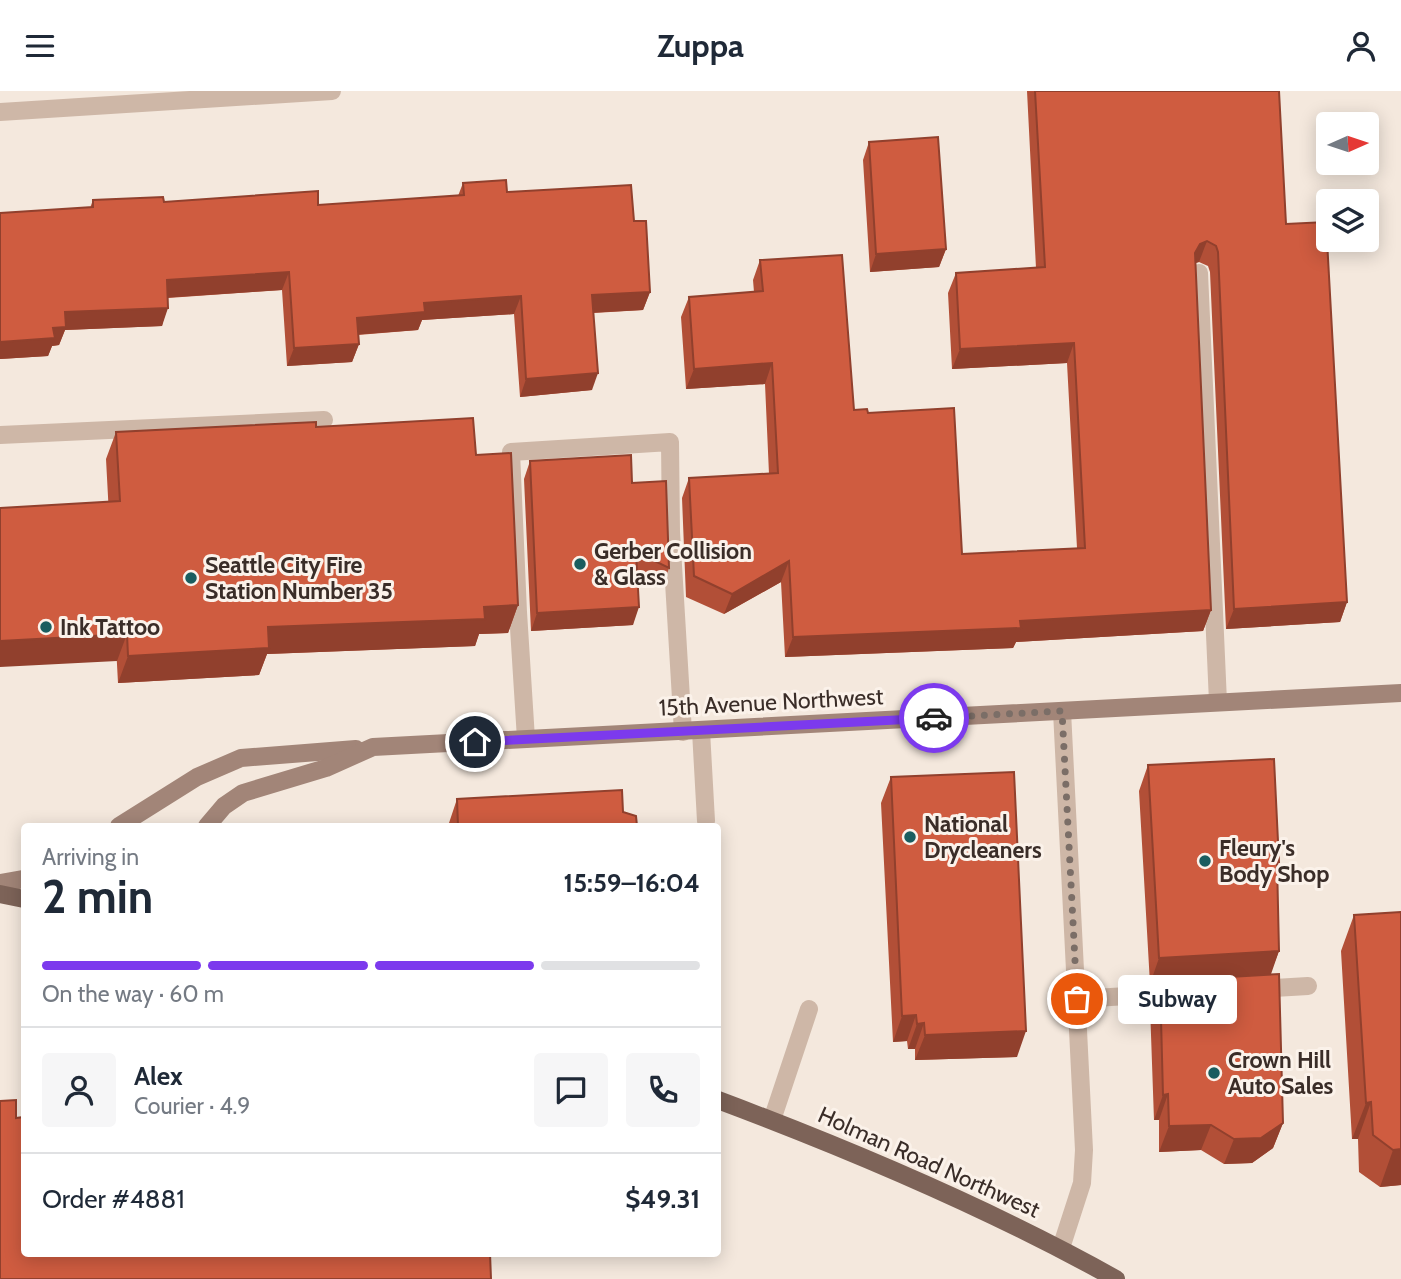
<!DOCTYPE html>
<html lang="en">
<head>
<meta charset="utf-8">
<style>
	:root { --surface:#fff; --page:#f6f6f7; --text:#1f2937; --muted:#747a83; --line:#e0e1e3; --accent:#7c3aed }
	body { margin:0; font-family:Cabin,sans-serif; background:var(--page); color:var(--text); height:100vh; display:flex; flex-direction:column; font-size:26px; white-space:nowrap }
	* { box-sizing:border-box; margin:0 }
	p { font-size:23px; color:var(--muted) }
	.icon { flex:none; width:38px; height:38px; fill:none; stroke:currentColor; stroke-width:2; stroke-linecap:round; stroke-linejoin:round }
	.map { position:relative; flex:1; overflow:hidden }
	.details { position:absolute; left:21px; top:732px; width:700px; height:434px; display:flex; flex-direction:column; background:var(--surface); border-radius:7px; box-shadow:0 4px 18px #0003 }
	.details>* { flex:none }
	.needle { width:46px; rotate:87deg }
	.tools { position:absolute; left:1316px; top:21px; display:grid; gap:14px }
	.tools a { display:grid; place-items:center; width:63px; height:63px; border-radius:7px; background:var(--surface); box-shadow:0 4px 18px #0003; font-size:35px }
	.pin { position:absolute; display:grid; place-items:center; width:60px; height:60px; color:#fff; margin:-30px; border:4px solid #fff; border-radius:50%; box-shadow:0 2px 7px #0007 }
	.courier { position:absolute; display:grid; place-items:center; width:70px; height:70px; margin:-35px; border:5px solid #7c3aed; border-radius:50%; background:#fff; color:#222; box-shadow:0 2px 9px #0007 }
	.bubble { position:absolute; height:49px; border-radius:7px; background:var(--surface); box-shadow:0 4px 18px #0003; font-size:23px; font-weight:700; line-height:49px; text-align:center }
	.summary em { font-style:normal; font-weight:700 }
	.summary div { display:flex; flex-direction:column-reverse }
	.summary { display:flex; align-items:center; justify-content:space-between; height:119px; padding:0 21px }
	h1 { font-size:46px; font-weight:700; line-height:52px }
	.bar { display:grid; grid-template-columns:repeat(4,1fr); gap:10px 7px; align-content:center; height:84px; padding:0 21px }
	.bar i { height:9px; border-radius:5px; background:var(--line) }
	.bar .selected { background:var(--accent) }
	.bar p { grid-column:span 4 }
	.line { display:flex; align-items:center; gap:18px; padding:0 21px; border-top:2px solid var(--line) }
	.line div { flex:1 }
	.round { display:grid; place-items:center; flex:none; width:74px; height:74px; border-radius:7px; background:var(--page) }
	header { display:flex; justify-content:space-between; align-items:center; height:91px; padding:0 21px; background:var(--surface); font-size:32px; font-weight:700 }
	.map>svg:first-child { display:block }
</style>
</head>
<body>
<header><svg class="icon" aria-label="menu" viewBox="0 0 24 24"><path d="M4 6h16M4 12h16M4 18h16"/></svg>Zuppa<svg class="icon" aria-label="person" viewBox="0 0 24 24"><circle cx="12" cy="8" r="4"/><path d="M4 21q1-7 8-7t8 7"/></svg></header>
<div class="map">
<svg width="1401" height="1188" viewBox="0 0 1401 1188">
	<rect width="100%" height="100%" fill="#f4e8dd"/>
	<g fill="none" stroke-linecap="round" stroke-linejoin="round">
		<g stroke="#ceb7a7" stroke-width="18">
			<path d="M1199 182 1218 611"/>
			<path d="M0 344 324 329"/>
			<path d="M701 640 706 730"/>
			<path d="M526 648 518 521 511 361 670 351 671 441 683 641"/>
			<path d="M1255 898 1308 895"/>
			<path d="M1077 908 1178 902"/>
			<path d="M772 1029 809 918"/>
		</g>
		<g stroke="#ceb7a7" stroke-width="18">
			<path d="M0 21 332 0"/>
			<path d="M1061 1157 1082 1092 1084 1059 1062 620"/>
		</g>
		<g stroke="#a28578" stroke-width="18">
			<path d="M119 735 197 686 241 667 356 658"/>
			<path d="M207 735 224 715 243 702 326 677 373 656 1401 602"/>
			<path d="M0 792 24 788"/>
		</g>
		<g stroke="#7d6358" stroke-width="18">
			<path d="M0 803 24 808"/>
			<path d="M718 1009C854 1060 989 1117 1116 1188"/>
		</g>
	</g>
	<g fill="#b24f37">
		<path d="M1027 0H1279L1286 133 1347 511 1340 531 1226 538 1210 181 1208 175 1199 171 1195 172 1211 519 1203 540 1016 551 1013 557 785 566 781 491 724 523 686 506 682 407 689 387 769 383 765 293 686 298 681 226 689 206 754 201 753 189 760 169 854 319 868 322 962 463 1077 457 1067 272 952 278 948 202 956 182 1036 177Z"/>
		<path d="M869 51 946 158 939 176 870 181 863 69Z"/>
		<path d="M463 92 507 101 634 130 650 201 643 219 594 222 592 299 520 306 514 223 422 229 418 239 358 244 359 253 352 271 287 275 282 199 168 207 162 235 65 239 59 254 52 255 48 265 0 268V122L90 117 93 109 318 114 458 105Z"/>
		<path d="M316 336 476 364 518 514 508 542 479 543 475 555 267 563 259 584 118 592 106 368 116 341Z"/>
		<path d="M530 370 632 392 669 477 663 495 637 483 633 534 531 540 524 388Z"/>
		<path d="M1148 674 1279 771 1277 777 1279 860 1270 883 1283 1032 1273 1057 1252 1072 1224 1073 1201 1059 1159 1061V1029H1154L1150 915 1159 892 1150 893 1139 700Z"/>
		<path d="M891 686 1017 966 915 969V958H908L907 950 893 951 881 712Z"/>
		<path d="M457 708 623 721 637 735H448Z"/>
		<path d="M1354 824 1401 1094 1380 1096 1359 1081 1358 1048H1352L1341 860Z"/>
	</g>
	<g fill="#91402d">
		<path d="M1207 150 1199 171 1192 173 1195 162 1200 153Z"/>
		<path d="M946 158 939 176 870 181 876 163Z"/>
		<path d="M289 181 282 199 161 207 167 189Z"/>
		<path d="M650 201 643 219 586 222 592 204Z"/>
		<path d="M521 205 514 223 422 229 418 239 351 244 357 227 424 212Z"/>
		<path d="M168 217 162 235 65 239 59 254 52 255 48 265 0 268V251L53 237 65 221Z"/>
		<path d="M1074 252 1067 272 952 278 960 258Z"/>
		<path d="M359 253 352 271 287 275 294 257Z"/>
		<path d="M772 272 765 293 686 298 694 278Z"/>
		<path d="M598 282 592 299 520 306 526 288Z"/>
		<path d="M789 470 781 491 724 523 732 503Z"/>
		<path d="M1347 511 1340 531 1226 538 1234 518Z"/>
		<path d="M518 514 508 542 479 543 475 555 267 563 259 584 118 592 128 565 268 536 484 516Z"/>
		<path d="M639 516 633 534 531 540 537 522Z"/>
		<path d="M1211 519 1203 540 1016 551 1013 557 785 566 793 546 1020 530Z"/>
		<path d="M127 543 117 570 0 576V550Z"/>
		<path d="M1279 860 1270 886 1160 890 1159 892 1150 893 1159 867Z"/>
		<path d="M916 924 907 950 893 951 902 925Z"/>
		<path d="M924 932 915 958H908L917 933Z"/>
		<path d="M1026 940 1017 966 915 969 925 944Z"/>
		<path d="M1168 1003 1159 1029H1154L1163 1004Z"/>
		<path d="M1371 1011 1358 1048H1352L1366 1012Z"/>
		<path d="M1283 1032 1273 1057 1252 1072 1224 1073 1234 1048Z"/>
		<path d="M1211 1034 1201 1059 1159 1061 1169 1035Z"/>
		<path d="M1401 1058V1094L1380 1096 1393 1059Z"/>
	</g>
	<g fill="#cf5c40" stroke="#91402d" stroke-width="2">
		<path d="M1035 0H1279L1286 133 1326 131 1347 511 1234 518 1218 161 1216 155 1207 150 1200 153 1195 162 1211 519 1020 530 1021 537 793 546 789 470 732 503 694 485 689 387 778 382 772 272 694 278 689 206 763 200 760 169 842 164 854 319 867 318 868 322 954 317 962 463 1085 457 1074 252 960 258 956 182 1045 176Z"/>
		<path d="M938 46 946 158 876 163 869 51Z"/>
		<path d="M506 89 507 101 631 94 634 130H646L650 201 592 204 598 282 526 288 521 205 424 212 425 221 357 227 359 253 294 257 289 181 167 189 168 217 65 221 66 236 53 237 55 247 0 251V122L93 116V109L163 106 164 111 318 100V114L464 104 463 92Z"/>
		<path d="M473 327 476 364 511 362 518 514 484 516 485 528 268 536 269 557 128 565 127 543 0 550V417L120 410 116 341 316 331V336Z"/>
		<path d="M631 364 632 392 666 390 669 477 636 461 639 516 537 522 530 370Z"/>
		<path d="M1274 668 1279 771H1277L1279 860 1159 867 1148 674Z"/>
		<path d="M1014 681 1026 940 925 944 924 932 917 933 916 924 902 925 891 686Z"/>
		<path d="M622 699 623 721 636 725 637 735H458L457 708Z"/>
		<path d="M1401 821V1058L1393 1059 1373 1044 1371 1011 1366 1012 1354 824Z"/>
		<path d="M1279 883 1283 1032 1261 1047 1234 1048 1211 1034 1169 1035 1168 1003 1163 1004 1160 890Z"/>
		<path d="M16 1009V1027L24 1026V1162H490L491 1188H0V1010Z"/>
	</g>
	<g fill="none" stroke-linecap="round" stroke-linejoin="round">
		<path stroke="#7b6e67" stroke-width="7" stroke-dasharray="0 12.6" d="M934 627 1062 620 1077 908"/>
		<path stroke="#7c3aed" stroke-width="9" d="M475 651 934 627"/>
	</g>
	<g fill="#1a5d5f" stroke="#fbf2ea" stroke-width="2.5">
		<circle cx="580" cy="473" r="7"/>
		<circle cx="191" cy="487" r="7"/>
		<circle cx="46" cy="536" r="7"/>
		<circle cx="910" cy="746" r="7"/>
		<circle cx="1205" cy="770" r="7"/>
		<circle cx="1214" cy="982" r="7"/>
	</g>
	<g text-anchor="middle" stroke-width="6" stroke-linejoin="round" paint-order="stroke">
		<g font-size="23" font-weight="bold" fill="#3a2d28" stroke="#fbf2ea" text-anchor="start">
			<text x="594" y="468">Gerber Collision<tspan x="594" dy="26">&amp; Glass</tspan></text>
			<text x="205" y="482">Seattle City Fire<tspan x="205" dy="26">Station Number 35</tspan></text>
			<text x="60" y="544">Ink Tattoo</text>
			<text x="924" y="741">National<tspan x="924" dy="26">Drycleaners</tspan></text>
			<text x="1219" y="765">Fleury's<tspan x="1219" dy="26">Body Shop</tspan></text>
			<text x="1228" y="977">Crown Hill<tspan x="1228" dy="26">Auto Sales</tspan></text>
		</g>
		<g font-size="23" fill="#3a2d28" stroke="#fbf2ea">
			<text transform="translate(771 611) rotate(-3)" y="8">15th Avenue Northwest</text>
			<text transform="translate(929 1071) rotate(24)" y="8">Holman Road Northwest</text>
		</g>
	</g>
</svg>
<div class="tools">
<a><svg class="needle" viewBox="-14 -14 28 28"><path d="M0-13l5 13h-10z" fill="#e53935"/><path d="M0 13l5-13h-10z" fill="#747a83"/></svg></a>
<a><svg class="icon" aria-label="layers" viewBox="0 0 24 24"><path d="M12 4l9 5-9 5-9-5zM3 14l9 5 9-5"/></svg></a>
</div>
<div class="pin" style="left:1077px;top:908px;background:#ea580c"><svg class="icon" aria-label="bag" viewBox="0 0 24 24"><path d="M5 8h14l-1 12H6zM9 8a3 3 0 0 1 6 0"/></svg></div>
<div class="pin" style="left:475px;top:651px;background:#1f2937"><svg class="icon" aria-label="home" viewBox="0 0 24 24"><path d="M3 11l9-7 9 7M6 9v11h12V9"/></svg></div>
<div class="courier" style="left:934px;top:627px"><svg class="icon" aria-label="car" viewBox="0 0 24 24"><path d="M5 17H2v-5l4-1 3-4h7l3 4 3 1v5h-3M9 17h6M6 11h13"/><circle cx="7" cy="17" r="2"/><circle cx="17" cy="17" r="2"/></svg></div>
<div class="bubble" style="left:1118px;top:884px;width:119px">Subway</div>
<section class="details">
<div class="summary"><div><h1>2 min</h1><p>Arriving in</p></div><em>15:59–16:04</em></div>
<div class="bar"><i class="selected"></i><i class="selected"></i><i class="selected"></i><i></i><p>On the way · 60 m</p></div>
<div class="line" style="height:126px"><a class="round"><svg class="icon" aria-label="person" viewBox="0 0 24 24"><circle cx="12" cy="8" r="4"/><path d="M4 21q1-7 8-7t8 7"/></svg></a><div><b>Alex</b><p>Courier · 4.9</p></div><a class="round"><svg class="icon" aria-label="chat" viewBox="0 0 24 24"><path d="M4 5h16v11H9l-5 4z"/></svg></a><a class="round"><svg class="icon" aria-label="phone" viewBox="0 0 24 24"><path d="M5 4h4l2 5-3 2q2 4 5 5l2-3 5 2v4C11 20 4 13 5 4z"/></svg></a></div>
<div class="line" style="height:91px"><div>Order #4881</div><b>$49.31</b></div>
</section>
</div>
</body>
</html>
